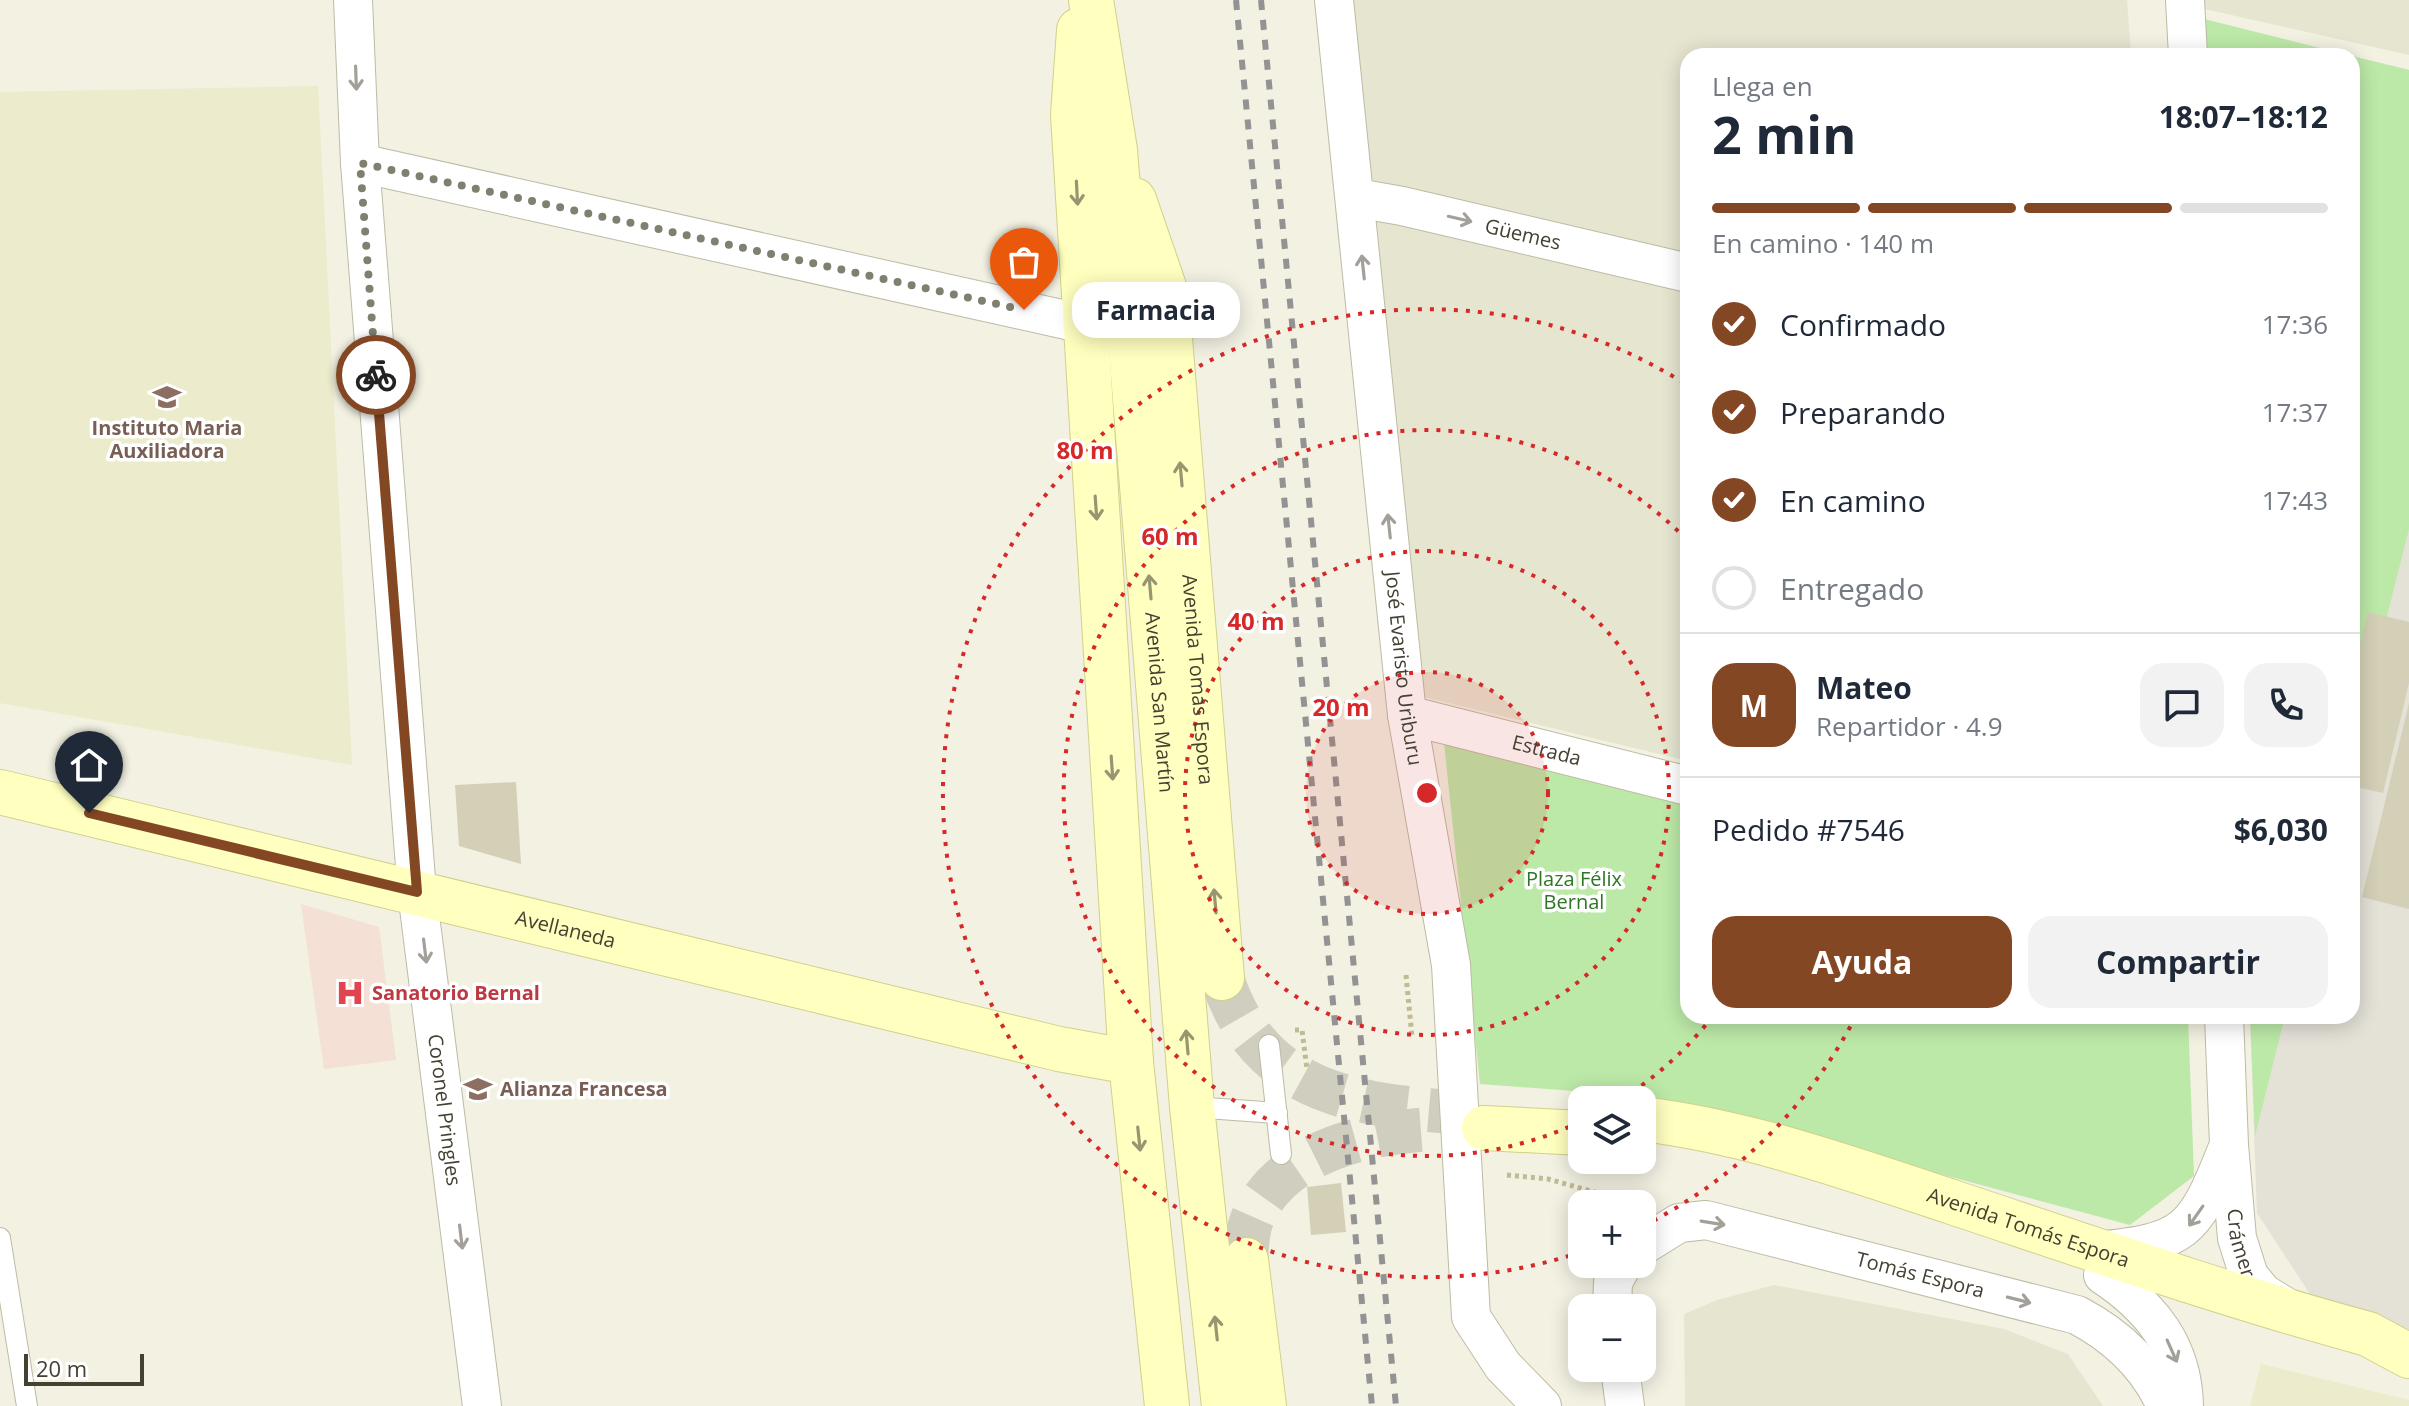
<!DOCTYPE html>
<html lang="es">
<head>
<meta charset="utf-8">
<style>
	:root { --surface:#fff; --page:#f2f2f3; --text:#1f2937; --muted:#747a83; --line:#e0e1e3; --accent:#844724 }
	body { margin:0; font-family:"Open Sans",sans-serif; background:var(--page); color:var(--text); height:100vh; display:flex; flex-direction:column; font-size:30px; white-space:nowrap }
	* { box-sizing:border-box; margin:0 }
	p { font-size:26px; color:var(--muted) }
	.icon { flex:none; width:44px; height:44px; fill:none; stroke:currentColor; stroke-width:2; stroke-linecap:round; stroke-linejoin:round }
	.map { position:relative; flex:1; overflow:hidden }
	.details { position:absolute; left:1680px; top:48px; width:680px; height:976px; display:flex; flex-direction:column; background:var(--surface); border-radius:24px; box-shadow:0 4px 20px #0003 }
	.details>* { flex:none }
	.controls { position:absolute; left:1568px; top:1086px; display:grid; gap:16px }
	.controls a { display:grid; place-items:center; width:88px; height:88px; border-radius:16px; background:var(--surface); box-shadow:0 4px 20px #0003; font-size:40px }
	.scale { position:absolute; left:24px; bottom:20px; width:120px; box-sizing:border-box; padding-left:8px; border:4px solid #444132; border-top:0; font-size:22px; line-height:28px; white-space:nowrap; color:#444132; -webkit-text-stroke:6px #fff; paint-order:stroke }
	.pin { position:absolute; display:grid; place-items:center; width:68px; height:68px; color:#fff; margin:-82px -34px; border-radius:50% 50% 50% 0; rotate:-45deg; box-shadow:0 0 8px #0007 }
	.pin .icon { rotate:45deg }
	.courier { position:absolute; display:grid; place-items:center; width:80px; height:80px; margin:-40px; border:6px solid #844724; border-radius:50%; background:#fff; color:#222; box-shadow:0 2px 10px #0007 }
	.bubble { position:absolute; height:56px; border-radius:24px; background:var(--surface); box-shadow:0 4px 20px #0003; font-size:26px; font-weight:700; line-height:56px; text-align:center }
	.head em { font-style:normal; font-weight:700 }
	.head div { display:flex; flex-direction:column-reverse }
	.head { display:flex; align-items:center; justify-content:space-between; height:136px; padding:0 32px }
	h1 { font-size:52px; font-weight:700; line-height:60px }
	.bar { display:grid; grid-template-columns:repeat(4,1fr); gap:12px 8px; align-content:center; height:96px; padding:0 32px }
	.bar i { height:10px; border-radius:6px; background:var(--line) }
	.bar .selected { background:var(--accent) }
	.bar p { grid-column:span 4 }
	.line { display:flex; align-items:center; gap:20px; padding:0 32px; border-top:2px solid var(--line) }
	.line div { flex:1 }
	.round { display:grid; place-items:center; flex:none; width:84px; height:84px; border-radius:24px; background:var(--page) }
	ol { padding:0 32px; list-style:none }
	li { display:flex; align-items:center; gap:24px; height:88px }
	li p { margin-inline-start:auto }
	li .icon { padding:8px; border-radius:50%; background:var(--accent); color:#fff; stroke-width:4 }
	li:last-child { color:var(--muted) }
	li i { width:44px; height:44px; border:4px solid var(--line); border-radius:50% }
	.primary-button { display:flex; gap:16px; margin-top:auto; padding:16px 32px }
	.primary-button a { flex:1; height:92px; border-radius:24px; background:var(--accent); color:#fff; font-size:32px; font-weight:700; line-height:92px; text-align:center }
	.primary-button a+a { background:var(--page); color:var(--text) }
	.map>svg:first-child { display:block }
</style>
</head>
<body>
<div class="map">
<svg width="2409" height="1406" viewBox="0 0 2409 1406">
	<rect width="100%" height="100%" fill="#f2f1e2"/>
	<g fill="#e6e5d0">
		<path d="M1353 0H2127L2131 56H1688V761L1424 697Z"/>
		<path d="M2165 0H2409V55Z"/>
		<path d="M1774 1285 2004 1329 2068 1354 2103 1406H1685L1684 1314 1717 1300Z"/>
	</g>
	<path fill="#e4e1d7" d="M2352 56 2409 70V1332L2323 1314 2257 1213 2250 1016H2352Z"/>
	<g fill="#ecebcb">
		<path d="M318 86 352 765 0 703V92Z"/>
		<path d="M2261 1364 2409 1400V1406H2250Z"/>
	</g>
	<path fill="#f4e0d4" d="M301 904 379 927 396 1060 324 1069Z"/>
	<g fill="#bce9a8">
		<path d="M2204 19 2352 56H2206Z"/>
		<path d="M2352 56 2409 70V529L2352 754Z"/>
		<path d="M1444 743 1688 801V1016H2188L2194 1176 2130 1225 1654 1097 1480 1084Z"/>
		<path d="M2250 1016H2285L2255 1136Z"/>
	</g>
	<g fill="#d4d0b7">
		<path d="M2368 612 2409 622V683L2383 793 2352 786V677Z"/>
		<path d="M2409 703V909L2362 897Z"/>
		<path d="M516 782 521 864 459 846 455 785Z"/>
		<path d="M1341 1183 1346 1232 1311 1235 1307 1187Z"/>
	</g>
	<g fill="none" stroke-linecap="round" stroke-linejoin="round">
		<g stroke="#cfcebf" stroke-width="44" stroke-dasharray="44 22" stroke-linecap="butt">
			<path d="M1222 978C1262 1103 1373 1107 1485 1114"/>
			<path d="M1246 1260C1247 1246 1247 1230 1253 1217 1282 1151 1369 1132 1433 1129"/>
		</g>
		<defs>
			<g id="lane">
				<path d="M1269 1045 1281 1154"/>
				<path d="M1192 1107 1277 1113"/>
				<path d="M0 1238 27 1406"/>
			</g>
			<g id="street">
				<path id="s1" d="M353 0 360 163 417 892 482 1406"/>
				<path id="s2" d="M1334 0 1407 715 1451 965 1471 1317 1503 1366 1542 1406"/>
				<path d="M2185 0 2188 56"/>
				<path d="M360 163 1084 324"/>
				<path id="s3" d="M1357 198 1402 206 1688 273"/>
				<path id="s4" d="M1407 715 1688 786"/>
				<path id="s5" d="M2224 1016 2229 1145 2237 1238 2249 1276 2263 1293 2289 1309"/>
				<path id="s6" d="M1642 1246 1679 1223 1706 1220 2077 1315C2115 1335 2148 1365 2166 1406"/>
				<path d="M2097 1251C2184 1242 2194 1233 2226 1152"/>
				<path d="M2103 1275C2151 1307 2183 1346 2184 1406"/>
				<path d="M1612 1308 1613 1282 1623 1264"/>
				<path d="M1620 1368 1625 1406"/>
			</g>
			<g id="secondary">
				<path id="s7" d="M1091 0 1115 150 1192 1107 1224 1406"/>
				<path d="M1079 30 1073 115 1131 1062 1167 1406"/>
				<path id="s8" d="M1134 200 1164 287 1168 314 1222 978"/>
				<path id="s9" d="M0 792 1059 1049 1131 1062"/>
				<path id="s10" d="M1642 1119C1749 1132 1849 1168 1952 1202 2090 1248 2228 1296 2368 1334L2409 1356"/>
				<path d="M1484 1128 1582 1133"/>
				<path d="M1246 1260 1264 1406"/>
			</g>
		</defs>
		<use href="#lane" stroke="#bebba4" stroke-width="22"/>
		<use href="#street" stroke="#bebba4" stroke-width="40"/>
		<use href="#secondary" stroke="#d1d08d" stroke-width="46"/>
		<g stroke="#c0bb95" stroke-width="5" stroke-dasharray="4 4" stroke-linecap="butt">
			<path d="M1406 975 1412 1037"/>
			<path d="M1295 1030H1302L1307 1069"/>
			<path d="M1507 1175 1548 1179 1637 1204"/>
		</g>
		<use href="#lane" stroke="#fff" stroke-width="20"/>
		<use href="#street" stroke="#fff" stroke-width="38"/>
		<use href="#secondary" stroke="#ffffbf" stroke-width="44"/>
		<g stroke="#939393" stroke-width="6" stroke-dasharray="10 10" stroke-linecap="butt">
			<path d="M1236 0 1372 1406"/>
			<path d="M1261 0 1396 1406"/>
		</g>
	</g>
	<defs><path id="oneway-shaft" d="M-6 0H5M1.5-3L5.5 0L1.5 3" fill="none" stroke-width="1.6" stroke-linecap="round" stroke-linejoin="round" transform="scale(2)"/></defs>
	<g stroke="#a2a098">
		<use href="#oneway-shaft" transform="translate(356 78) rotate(88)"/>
		<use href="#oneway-shaft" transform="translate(1460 219) rotate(13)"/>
		<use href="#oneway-shaft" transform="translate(1363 267) rotate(-96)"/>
		<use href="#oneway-shaft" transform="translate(1389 526) rotate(-96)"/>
		<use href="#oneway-shaft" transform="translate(425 951) rotate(83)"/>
		<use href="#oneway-shaft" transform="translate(2196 1216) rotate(125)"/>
		<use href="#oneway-shaft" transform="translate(1713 1223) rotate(9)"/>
		<use href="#oneway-shaft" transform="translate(461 1237) rotate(83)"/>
		<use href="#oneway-shaft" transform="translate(2019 1300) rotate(14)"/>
		<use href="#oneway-shaft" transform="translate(2172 1351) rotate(66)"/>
	</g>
	<g stroke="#989671">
		<use href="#oneway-shaft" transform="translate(1077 193) rotate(87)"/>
		<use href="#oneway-shaft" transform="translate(1181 474) rotate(-95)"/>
		<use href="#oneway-shaft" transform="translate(1096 508) rotate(86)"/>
		<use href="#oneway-shaft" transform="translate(1150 587) rotate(-95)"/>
		<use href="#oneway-shaft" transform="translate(1112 768) rotate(86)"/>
		<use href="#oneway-shaft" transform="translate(1215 901) rotate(-95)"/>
		<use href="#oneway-shaft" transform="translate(1187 1042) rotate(-95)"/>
		<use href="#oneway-shaft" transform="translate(1139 1139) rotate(84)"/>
		<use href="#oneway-shaft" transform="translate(1216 1328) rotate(-96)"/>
	</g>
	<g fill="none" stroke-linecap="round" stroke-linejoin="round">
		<path stroke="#817f70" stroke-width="8" stroke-dasharray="0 14.4" d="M376 375 360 163 1024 310"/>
		<path stroke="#844724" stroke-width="10" d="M89 813 417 892 376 375"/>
	</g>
	<circle cx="1427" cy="793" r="121" fill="#d62828" fill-opacity=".12"/>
	<g fill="none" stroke="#d62828" stroke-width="4" stroke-dasharray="4 8">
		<circle cx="1427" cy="793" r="121"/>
		<circle cx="1427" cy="793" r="242"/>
		<path d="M1713 1016A363 363 0 0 1 1622 1099M1580 1122A363 363 0 1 1 1686 539"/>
		<path d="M1856 1016A484 484 0 0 1 1643 1226M1581 1252A484 484 0 1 1 1687 385"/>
	</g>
	<defs>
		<symbol id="school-bare" viewBox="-9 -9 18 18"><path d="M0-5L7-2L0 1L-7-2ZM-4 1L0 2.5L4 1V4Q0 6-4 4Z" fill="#8d6e63" stroke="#fff" stroke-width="2.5" paint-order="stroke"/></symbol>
		<symbol id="hospital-bare" viewBox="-9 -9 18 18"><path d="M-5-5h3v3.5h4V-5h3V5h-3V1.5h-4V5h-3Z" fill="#e0444e" stroke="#fff" stroke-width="2.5" paint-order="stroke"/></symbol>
	</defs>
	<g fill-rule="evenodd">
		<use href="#school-bare" x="147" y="377" width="40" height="40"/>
		<use href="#hospital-bare" x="330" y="973" width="40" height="40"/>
		<use href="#school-bare" x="458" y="1069" width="40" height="40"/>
	</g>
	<g text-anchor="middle" stroke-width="7" stroke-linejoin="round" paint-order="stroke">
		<g font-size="20" fill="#444132" stroke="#fff">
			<text dy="7" stroke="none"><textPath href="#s3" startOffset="170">Güemes</textPath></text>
			<text dy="7" stroke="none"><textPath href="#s2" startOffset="672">José Evaristo Uriburu</textPath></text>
			<text dy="7" stroke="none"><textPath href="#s8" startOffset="486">Avenida Tomás Espora</textPath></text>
			<text dy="7" stroke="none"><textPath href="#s7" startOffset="706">Avenida San Martín</textPath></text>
			<text dy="7" stroke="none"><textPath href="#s4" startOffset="144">Estrada</textPath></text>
			<text dy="7" stroke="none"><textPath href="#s9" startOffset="582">Avellaneda</textPath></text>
			<text dy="7" stroke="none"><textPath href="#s1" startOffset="1114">Coronel Pringles</textPath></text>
			<text dy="7" stroke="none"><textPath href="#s10" startOffset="402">Avenida Tomás Espora</textPath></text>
			<text dy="7" stroke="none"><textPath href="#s5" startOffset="228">Crámer</textPath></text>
			<text dy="7" stroke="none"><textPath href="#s6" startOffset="292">Tomás Espora</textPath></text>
		</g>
		<g font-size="20" font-weight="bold" fill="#785e54" stroke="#fff">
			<text x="167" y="435">Instituto Maria<tspan x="167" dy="23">Auxiliadora</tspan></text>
			<text x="500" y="1096" text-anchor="start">Alianza Francesa</text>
		</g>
		<g font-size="20" fill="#2f7723" stroke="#fff">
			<text x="1574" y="886">Plaza Félix<tspan x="1574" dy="23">Bernal</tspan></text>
		</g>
		<g font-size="20" font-weight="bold" fill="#be3a42" stroke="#fff" text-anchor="start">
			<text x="372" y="1000">Sanatorio Bernal</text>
		</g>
	</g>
	<circle cx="1427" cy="793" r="12" fill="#d62828" stroke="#fff" stroke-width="4"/>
	<g font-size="24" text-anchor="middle" font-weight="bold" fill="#d62828" stroke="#fff" stroke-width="7" stroke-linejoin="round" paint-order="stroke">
		<text x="1085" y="459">80 m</text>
		<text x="1170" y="545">60 m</text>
		<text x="1256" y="630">40 m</text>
		<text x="1341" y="716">20 m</text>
	</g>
</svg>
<div class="controls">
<a><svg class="icon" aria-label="layers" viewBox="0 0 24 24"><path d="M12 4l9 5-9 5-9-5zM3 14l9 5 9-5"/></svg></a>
<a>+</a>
<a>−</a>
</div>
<div class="scale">20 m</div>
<div class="pin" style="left:1024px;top:310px;background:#ea580c"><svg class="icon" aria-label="bag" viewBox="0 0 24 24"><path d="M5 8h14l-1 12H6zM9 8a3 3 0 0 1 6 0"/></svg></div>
<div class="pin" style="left:89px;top:813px;background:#1f2937"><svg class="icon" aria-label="home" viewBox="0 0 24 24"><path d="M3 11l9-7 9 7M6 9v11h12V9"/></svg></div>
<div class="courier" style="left:376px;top:375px"><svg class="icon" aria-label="bike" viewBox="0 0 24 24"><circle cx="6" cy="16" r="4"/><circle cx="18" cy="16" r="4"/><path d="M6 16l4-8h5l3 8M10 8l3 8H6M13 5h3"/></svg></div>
<div class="bubble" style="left:1072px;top:282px;width:168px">Farmacia</div>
<section class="details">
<div class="head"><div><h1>2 min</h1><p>Llega en</p></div><em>18:07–18:12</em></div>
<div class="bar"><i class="selected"></i><i class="selected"></i><i class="selected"></i><i></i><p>En camino · 140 m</p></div>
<ol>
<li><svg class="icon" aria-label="check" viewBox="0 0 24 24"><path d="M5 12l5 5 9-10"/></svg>Confirmado<p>17:36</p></li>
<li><svg class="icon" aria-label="check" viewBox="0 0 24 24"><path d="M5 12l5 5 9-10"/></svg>Preparando<p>17:37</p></li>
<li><svg class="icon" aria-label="check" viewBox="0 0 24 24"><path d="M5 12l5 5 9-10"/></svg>En camino<p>17:43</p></li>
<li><i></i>Entregado</li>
</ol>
<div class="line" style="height:144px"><b class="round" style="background:var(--accent);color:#fff">M</b><div><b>Mateo</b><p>Repartidor · 4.9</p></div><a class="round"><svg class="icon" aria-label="chat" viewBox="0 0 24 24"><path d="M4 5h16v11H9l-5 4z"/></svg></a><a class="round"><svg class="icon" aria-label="phone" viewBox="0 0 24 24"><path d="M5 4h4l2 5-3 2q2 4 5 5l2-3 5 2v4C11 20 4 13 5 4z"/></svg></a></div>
<div class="line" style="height:104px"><div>Pedido #7546</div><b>$6,030</b></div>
<div class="primary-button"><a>Ayuda</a><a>Compartir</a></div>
</section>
</div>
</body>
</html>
